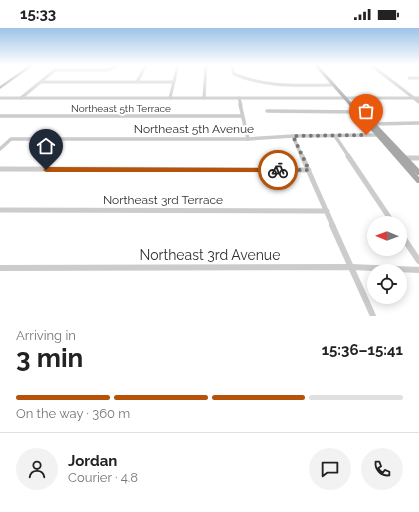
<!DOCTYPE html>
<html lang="en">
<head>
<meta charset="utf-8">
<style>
	:root { --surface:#fff; --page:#f2f2f2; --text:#222; --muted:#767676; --line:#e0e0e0; --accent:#b45309 }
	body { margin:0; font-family:Raleway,sans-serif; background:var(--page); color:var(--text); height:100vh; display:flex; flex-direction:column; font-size:15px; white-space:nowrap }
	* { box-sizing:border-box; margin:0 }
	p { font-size:13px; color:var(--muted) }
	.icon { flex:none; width:22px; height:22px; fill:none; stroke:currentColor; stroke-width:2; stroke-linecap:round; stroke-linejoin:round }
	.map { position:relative; height:288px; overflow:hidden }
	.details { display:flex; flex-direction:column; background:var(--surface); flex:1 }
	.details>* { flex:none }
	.needle { width:26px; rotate:271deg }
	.tools { position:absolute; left:367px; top:188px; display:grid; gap:8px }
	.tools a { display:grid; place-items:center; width:40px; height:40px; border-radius:50%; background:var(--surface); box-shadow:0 2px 10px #0003; font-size:20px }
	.pin { position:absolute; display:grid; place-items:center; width:34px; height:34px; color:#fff; margin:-41px -17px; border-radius:50% 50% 50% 0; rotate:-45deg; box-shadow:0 0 4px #0007 }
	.pin .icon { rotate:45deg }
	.courier { position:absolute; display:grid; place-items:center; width:40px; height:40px; margin:-20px; border:3px solid #b45309; border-radius:50%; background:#fff; color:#222; box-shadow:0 1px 5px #0007 }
	.head em { font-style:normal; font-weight:700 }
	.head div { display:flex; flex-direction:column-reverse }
	.head { display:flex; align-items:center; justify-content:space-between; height:68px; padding:0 16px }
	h1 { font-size:26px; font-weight:700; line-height:30px }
	.bar { display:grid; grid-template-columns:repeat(4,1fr); gap:6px 4px; align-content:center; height:48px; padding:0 16px }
	.bar i { height:5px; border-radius:3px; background:var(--line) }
	.bar .current { background:var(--accent) }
	.bar p { grid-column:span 4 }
	.line { display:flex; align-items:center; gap:10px; padding:0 16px; border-top:1px solid var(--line) }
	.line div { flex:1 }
	.round { display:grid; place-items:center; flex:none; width:42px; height:42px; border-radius:21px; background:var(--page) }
	.status { display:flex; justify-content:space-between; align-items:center; height:28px; padding:0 20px; background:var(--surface); direction:ltr }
	.status svg { height:11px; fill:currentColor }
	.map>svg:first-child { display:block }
</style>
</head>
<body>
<div class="status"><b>15:33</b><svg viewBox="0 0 49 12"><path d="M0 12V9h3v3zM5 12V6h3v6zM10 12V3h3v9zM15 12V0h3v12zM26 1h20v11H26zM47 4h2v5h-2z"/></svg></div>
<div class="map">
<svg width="419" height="288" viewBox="0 0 419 288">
	<rect width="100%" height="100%" fill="#fff"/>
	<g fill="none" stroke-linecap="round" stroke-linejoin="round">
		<g stroke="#ccc" stroke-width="3">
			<path d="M232 37 234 46C267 60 299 57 334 57"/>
			<path d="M371 37 419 74"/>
			<path d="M409 50H419"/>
			<path d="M41 54H173"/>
			<path d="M137 54 146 37"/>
			<path d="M0 70H419"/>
			<path d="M21 70 55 42H108L117 37"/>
			<path d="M170 70 178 37"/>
			<path d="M204 70 206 37"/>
			<path d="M239 70 241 77"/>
		</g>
		<g stroke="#ccc" stroke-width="3.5">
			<path d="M240 76 248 111"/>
			<path d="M267 83 357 84"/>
			<path d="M0 88H242"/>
			<path d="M373 96 419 95"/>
			<path d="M293 108 302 129"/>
			<path d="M335 108 349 129"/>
			<path d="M0 121 11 111H248L293 108 377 107"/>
		</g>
		<g stroke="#ccc" stroke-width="5">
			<path d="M302 128 333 198"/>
			<path d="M348 128 393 195"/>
			<path d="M403 130H419"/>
			<path d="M0 141 309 142"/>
			<path d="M0 182 327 183"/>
		</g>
		<g stroke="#ccc" stroke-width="6">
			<path d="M332 197 373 288"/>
			<path d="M400 205 419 233"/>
			<path d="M0 240 352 239 419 242"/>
		</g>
		<g fill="#a7a7a7" fill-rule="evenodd">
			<path d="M30 37H34L0 61V58Z"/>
			<path d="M314 37H318L358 82 362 81 419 141V147H417L413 142 419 149V155H417Z"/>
		</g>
	</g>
	<linearGradient id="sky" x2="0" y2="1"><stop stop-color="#9dc3e8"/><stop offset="0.48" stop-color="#fff"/><stop offset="1" stop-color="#fff" stop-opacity="0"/></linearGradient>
	<rect width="419" height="77" fill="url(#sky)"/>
	<path fill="#b45309" d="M46 139 278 140 281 142 278 144H46L43 142Z"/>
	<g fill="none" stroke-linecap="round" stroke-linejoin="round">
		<path stroke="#787878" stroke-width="4" stroke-dasharray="0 7.2" d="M278 142H309L293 108 366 107"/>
	</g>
	<g text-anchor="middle" stroke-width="4" stroke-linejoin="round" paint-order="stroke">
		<g font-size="10" fill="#2f2f2f" stroke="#fff">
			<text x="121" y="84">Northeast 5th Terrace</text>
		</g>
		<g font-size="12" fill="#2f2f2f" stroke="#fff">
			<text x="194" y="105">Northeast 5th Avenue</text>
			<text x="163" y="176">Northeast 3rd Terrace</text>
		</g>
		<g font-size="14" fill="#2f2f2f" stroke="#fff">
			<text x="210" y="232">Northeast 3rd Avenue</text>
		</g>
	</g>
</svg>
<div class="tools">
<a><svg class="needle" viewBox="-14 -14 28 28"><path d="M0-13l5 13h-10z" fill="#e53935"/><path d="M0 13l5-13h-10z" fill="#767676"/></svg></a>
<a><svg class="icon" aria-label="locate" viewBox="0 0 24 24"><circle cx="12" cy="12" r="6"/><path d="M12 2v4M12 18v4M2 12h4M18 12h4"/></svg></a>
</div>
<div class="pin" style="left:366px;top:107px;background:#ea580c"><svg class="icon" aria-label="bag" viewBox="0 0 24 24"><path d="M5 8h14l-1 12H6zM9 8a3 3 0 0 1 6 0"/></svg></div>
<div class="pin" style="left:46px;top:142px;background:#1f2937"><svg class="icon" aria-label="home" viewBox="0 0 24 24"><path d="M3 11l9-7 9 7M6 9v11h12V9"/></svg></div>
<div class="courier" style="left:278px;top:142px"><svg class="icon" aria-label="bike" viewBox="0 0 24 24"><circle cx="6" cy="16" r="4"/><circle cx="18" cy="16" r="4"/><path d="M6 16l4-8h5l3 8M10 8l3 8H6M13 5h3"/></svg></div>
</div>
<section class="details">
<div class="head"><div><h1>3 min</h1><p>Arriving in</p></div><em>15:36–15:41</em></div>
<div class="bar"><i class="current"></i><i class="current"></i><i class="current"></i><i></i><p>On the way · 360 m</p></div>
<div class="line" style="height:72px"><a class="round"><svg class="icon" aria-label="person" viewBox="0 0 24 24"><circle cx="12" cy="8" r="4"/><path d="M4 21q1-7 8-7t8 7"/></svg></a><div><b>Jordan</b><p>Courier · 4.8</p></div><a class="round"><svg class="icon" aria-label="chat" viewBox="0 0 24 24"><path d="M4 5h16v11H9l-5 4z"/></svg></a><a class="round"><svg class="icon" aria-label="phone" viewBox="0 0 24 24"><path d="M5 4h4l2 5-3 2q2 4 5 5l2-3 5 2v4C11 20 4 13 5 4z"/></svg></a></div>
</section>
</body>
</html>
